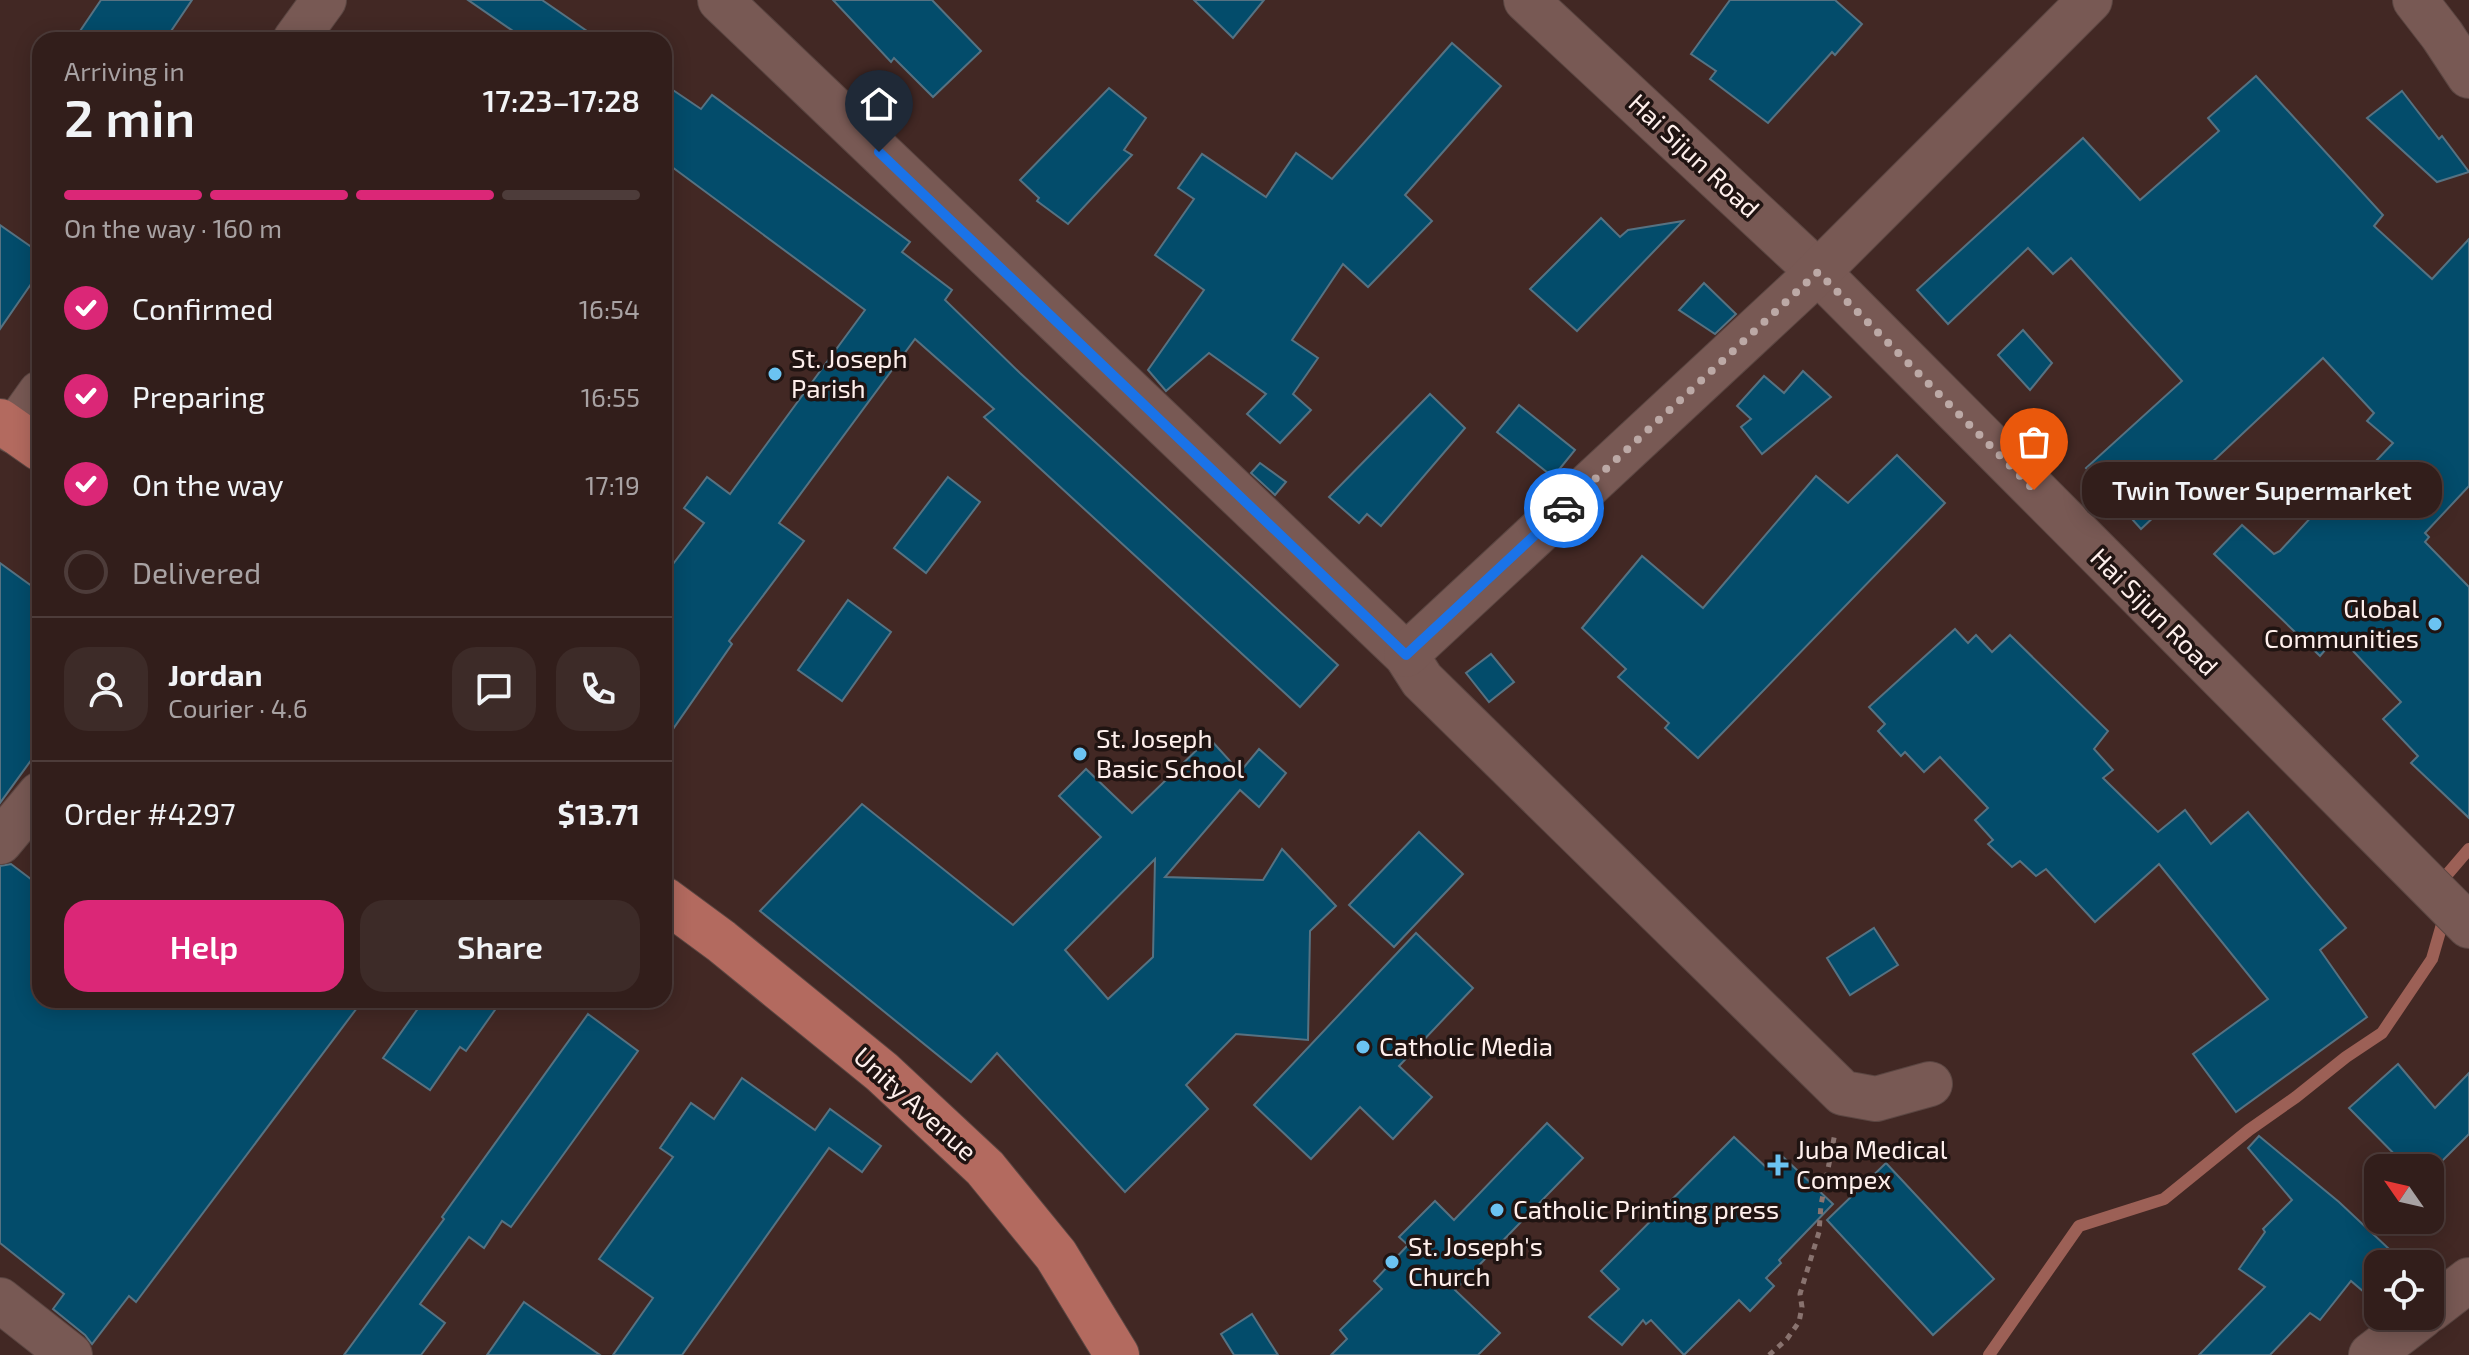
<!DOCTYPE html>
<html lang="en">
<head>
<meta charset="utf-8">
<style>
	:root { --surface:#321e1b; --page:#3d2b28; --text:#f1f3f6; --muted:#a8a2a3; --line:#4d3c3a; --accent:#db2777 }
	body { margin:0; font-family:"Exo 2",sans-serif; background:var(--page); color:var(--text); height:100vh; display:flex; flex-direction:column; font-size:30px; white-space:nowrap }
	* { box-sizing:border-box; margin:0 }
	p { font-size:26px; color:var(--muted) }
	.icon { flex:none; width:44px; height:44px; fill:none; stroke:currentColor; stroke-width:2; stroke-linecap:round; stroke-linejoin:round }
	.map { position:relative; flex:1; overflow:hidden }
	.panel { position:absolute; left:32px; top:32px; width:640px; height:976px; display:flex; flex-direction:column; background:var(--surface); border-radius:24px; box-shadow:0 4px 20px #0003,0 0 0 2px var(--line) }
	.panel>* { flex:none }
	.needle { width:52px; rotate:304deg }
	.buttons { position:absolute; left:2364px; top:1154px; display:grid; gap:16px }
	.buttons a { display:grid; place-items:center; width:80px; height:80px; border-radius:16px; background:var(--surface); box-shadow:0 4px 20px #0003,0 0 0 2px var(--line); font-size:40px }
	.pin { position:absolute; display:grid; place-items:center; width:68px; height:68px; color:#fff; margin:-82px -34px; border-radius:50% 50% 50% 0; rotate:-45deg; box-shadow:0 0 8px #0007 }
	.pin .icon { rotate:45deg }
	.courier { position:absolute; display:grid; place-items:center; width:80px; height:80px; margin:-40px; border:6px solid #1a73e8; border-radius:50%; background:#fff; color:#222; box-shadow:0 2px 10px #0007 }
	.bubble { position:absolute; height:56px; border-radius:24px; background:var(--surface); box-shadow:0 4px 20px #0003,0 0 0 2px var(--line); font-size:26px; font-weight:600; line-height:56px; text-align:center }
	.head em { font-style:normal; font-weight:600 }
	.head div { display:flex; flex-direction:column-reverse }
	.head { display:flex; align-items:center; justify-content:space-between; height:136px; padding:0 32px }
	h1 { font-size:52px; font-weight:600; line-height:60px }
	.bar { display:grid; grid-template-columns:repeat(4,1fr); gap:12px 8px; align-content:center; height:96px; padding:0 32px }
	.bar i { height:10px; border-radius:6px; background:var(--line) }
	.bar .on { background:var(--accent) }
	.bar p { grid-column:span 4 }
	.line { display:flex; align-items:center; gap:20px; padding:0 32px; border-top:2px solid var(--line) }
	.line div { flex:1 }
	.round { display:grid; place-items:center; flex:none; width:84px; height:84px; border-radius:24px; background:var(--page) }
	ol { padding:0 32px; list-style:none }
	li { display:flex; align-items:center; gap:24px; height:88px }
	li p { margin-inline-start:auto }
	li .icon { padding:8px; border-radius:50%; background:var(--accent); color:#fff; stroke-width:4 }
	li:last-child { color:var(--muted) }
	li i { width:44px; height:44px; border:4px solid var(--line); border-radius:50% }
	.primary-button { display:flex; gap:16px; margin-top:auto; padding:16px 32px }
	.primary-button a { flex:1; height:92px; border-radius:24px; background:var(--accent); color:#fff; font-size:32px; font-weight:600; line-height:92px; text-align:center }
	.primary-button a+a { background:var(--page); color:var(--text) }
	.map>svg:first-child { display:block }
</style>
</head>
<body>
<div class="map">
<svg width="2469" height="1355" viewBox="0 0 2469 1355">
	<rect width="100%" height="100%" fill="#422824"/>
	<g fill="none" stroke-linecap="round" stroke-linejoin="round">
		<g stroke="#9c6056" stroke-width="12">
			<path d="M2439 884 2469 849"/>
			<path d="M1989 1355 2079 1226 2164 1199 2249 1130 2296 1097 2346 1057 2382 1033 2432 959 2443 921 2441 915"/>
		</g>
	</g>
	<g fill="#034c6b" stroke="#567282" stroke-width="2" fill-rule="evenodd">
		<path d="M101 0H192L165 40H74Z"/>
		<path d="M468 0H542L600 40H526Z"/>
		<path d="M833 0H932L981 51 933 97 894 58 891 62Z"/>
		<path d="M1194 0H1264L1233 38Z"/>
		<path d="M1730 0H1835L1862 24 1835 55 1832 52 1768 123 1710 79 1716 71 1691 54Z"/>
		<path d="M1452 43 1501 86 1405 195 1432 221 1368 287 1343 264 1292 340 1318 358 1293 394 1311 410 1280 443 1247 414 1266 394 1209 353 1166 391 1148 370 1204 290 1155 255 1194 199 1178 188 1202 154 1266 197 1296 153 1332 179Z"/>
		<path d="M2256 76 2383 215 2374 226 2432 279 2469 239V486L2425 533 2429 537 2425 542 2469 587V818L2411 763 2418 756 2383 719 2401 702 2338 635 2320 656 2214 554 2242 525 2274 554 2280 551 2337 489 2343 496 2393 443 2367 421 2374 413 2323 358 2141 529 2086 468 2182 381 2071 258 2053 274 2028 248 1948 324 1917 290 2083 138 2140 200 2219 131 2208 118Z"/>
		<path d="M664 84 701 109 712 95 910 242 902 252 952 290 945 300 1020 373 1338 665 1300 707 984 417 994 409 915 339 779 523 804 541 729 641 732 644 664 742V576L704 523 684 508 707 477 730 494 865 310 664 161Z"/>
		<path d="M1109 88 1146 118 1124 150 1132 155 1068 224 1037 201 1039 198 1020 180Z"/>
		<path d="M2402 91 2439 139 2442 136 2469 172 2437 182 2367 118Z"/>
		<path d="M1601 218 1620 237 1628 230 1683 221 1577 331 1530 289Z"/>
		<path d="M0 225 40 253V271L0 329Z"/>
		<path d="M1704 283 1736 314 1715 334 1679 310Z"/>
		<path d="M2023 330 2052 363 2030 390 1998 355Z"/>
		<path d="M1803 371 1831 397 1762 454 1741 427 1751 419 1737 406 1764 376 1784 393Z"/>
		<path d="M1430 394 1465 428 1381 526 1367 514 1359 523 1329 497Z"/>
		<path d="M1519 405 1575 450 1553 477 1497 432Z"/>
		<path d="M1897 455 1945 503 1698 758 1665 728 1669 723 1618 677 1626 669 1582 628 1642 556 1703 608 1816 476 1848 503Z"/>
		<path d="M1260 463 1286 482 1275 495 1251 473Z"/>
		<path d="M948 477 980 502 926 573 894 548Z"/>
		<path d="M0 563 40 592V748L0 803Z"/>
		<path d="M848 600 891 632 842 701 798 670Z"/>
		<path d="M1955 629 1968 643 1976 635 1992 652 2010 635 2108 731 2094 749 2113 770 2103 778 2158 832 2185 810 2211 844 2248 812 2346 928 2320 950 2367 1017 2236 1112 2193 1054 2268 999 2159 864 2095 922 2046 869 2036 876 2020 861 2012 867 1988 844 1993 840 1975 820 1988 808 1940 757 1924 772 1905 752 1901 756 1878 731 1885 724 1869 707Z"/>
		<path d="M1491 654 1514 682 1489 702 1466 673Z"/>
		<path d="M1209 738 1240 772 1259 749 1286 773 1259 807 1240 790 1165 877 1263 880 1282 849 1336 906 1310 931 1308 1040 1236 1034 1186 1085 1208 1109 1125 1192 997 1053 971 1082 760 911 862 804 1013 925 1101 837 1059 796 1086 769 1132 813ZM1155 859 1153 957 1108 999 1065 950Z"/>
		<path d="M1419 832 1463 874 1394 947 1349 905Z"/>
		<path d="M11 864 40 886V1000H363L136 1302 129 1296 92 1344 85 1335 53 1309 64 1294 0 1243V866Z"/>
		<path d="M1874 928 1898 965 1850 995 1827 958Z"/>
		<path d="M1416 933 1473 988 1399 1066 1432 1097 1393 1139 1360 1107 1311 1159 1254 1105Z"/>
		<path d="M424 1000H502L466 1051 460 1047 430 1090 383 1058Z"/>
		<path d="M588 1014 638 1051 511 1227 502 1221 484 1248 469 1237 420 1304 445 1323 421 1355H344L444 1219 442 1217Z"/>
		<path d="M2398 1064 2435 1108 2469 1073V1134L2435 1168H2408L2349 1108Z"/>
		<path d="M742 1078 815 1130 830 1109 881 1146 862 1172 829 1148 682 1355H613L653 1298 599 1259 673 1157 660 1148 691 1103 714 1119Z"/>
		<path d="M1547 1123 1583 1158 1455 1290 1500 1333 1478 1355H1331L1347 1339 1340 1330 1382 1289 1374 1281 1408 1245 1399 1237 1435 1201 1454 1220Z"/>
		<path d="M2259 1136 2339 1202 2405 1264H2378V1304L2351 1281 2320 1320 2310 1313 2270 1355H2199L2265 1287 2239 1269 2265 1232 2263 1229 2292 1200 2248 1148Z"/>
		<path d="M1734 1137 1769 1170 1782 1156 1833 1204 1779 1260 1781 1263 1766 1278 1774 1286 1750 1311 1739 1300 1684 1355 1651 1320 1646 1324 1643 1320 1622 1345 1589 1317 1619 1289 1601 1271Z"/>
		<path d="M1886 1163 1994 1279 1933 1335 1827 1220Z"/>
		<path d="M524 1302 600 1355H487Z"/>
		<path d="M1252 1314 1278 1355H1234L1221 1334Z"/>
	</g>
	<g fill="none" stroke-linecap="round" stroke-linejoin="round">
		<defs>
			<g id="minor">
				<path d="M720 0 1406 655 1422 680 1843 1093 1876 1099 1930 1084"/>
				<path d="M1526 0 1818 272 2469 926"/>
				<path d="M2415 0 2442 35 2469 76"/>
				<path d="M295 40 324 0"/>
				<path d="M13 431 40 393"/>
				<path d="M1406 655 1818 272 2090 0"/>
				<path d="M0 842 40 794"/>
				<path d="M0 1300 70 1355"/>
				<path d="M2430 1310 2469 1280"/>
				<path d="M2371 1355 2422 1316"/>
			</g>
			<g id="major">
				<path d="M0 421 40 449"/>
				<path d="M664 899 721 941 882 1072 985 1168 1056 1255 1117 1355"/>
			</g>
		</defs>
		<use href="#minor" stroke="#5b4642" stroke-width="46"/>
		<use href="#major" stroke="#5b4642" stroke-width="46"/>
		<path stroke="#89736f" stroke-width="5" stroke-dasharray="6 6" stroke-linecap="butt" d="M1769 1355 1787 1339 1799 1322 1802 1307 1800 1294 1819 1232 1821 1205 1835 1133"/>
		<use href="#minor" stroke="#785954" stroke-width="44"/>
		<use href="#major" stroke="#b36a5f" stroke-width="44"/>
	</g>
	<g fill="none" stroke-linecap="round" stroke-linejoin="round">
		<path stroke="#bca9a6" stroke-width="8" stroke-dasharray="0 14.4" d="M1564 508 1818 272 2034 490"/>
		<path stroke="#1a73e8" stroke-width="10" d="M879 152 1406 655 1564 508"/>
	</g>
	<g fill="#6bc3f2" stroke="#201412" stroke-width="3">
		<circle cx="775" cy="374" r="8"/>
		<circle cx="2435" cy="624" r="8"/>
		<circle cx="1080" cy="754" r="8"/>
		<circle cx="1363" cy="1047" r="8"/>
		<path d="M1774 1153h8v8h8v8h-8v8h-8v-8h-8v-8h8z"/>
		<circle cx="1497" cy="1210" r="8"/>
		<circle cx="1392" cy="1262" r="8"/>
	</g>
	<g text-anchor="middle" stroke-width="7" stroke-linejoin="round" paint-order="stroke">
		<g font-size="26" fill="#feefec" stroke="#201412">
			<text transform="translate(1694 156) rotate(43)" y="9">Hai Sijun Road</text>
			<text transform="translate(2154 612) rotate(45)" y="9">Hai Sijun Road</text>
			<text transform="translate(915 1104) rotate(42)" y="9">Unity Avenue</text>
		</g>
		<g font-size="26" fill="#feefec" stroke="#201412" text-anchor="start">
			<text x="791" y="368">St. Joseph<tspan x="791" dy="30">Parish</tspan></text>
			<text x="2419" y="618" text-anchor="end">Global<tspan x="2419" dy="30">Communities</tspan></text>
			<text x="1096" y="748">St. Joseph<tspan x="1096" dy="30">Basic School</tspan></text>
			<text x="1379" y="1056">Catholic Media</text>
			<text x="1796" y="1159">Juba Medical<tspan x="1796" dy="30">Compex</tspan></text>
			<text x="1513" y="1219">Catholic Printing press</text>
			<text x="1408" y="1256">St. Joseph's<tspan x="1408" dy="30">Church</tspan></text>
		</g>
	</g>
</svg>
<div class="buttons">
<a><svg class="needle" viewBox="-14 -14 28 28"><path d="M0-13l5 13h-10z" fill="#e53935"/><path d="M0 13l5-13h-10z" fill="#a8a2a3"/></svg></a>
<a><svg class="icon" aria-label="locate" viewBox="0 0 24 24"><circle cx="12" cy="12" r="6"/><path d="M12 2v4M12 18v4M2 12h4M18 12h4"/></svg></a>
</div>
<div class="pin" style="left:2034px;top:490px;background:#ea580c"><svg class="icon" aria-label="bag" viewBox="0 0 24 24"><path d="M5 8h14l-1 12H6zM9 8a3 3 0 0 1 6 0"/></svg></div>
<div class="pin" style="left:879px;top:152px;background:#1f2937"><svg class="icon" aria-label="home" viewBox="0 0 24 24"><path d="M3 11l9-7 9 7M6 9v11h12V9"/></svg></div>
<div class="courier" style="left:1564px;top:508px"><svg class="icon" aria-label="car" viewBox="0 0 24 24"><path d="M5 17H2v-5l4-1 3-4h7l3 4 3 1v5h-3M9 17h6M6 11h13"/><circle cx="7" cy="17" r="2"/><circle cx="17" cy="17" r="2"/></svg></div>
<div class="bubble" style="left:2082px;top:462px;width:360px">Twin Tower Supermarket</div>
<section class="panel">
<div class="head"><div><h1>2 min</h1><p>Arriving in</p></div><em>17:23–17:28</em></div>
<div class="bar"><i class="on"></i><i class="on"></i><i class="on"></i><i></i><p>On the way · 160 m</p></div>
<ol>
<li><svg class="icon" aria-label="check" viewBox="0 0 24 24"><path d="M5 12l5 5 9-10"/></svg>Confirmed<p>16:54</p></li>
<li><svg class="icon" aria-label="check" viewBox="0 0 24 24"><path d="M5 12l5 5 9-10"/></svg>Preparing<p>16:55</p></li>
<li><svg class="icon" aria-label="check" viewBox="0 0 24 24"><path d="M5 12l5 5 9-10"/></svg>On the way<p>17:19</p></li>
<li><i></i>Delivered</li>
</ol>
<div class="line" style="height:144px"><a class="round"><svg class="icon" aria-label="person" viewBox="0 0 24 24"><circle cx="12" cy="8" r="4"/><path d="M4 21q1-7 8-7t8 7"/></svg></a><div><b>Jordan</b><p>Courier · 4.6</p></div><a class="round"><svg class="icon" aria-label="chat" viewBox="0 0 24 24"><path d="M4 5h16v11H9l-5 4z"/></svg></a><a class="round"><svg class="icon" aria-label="phone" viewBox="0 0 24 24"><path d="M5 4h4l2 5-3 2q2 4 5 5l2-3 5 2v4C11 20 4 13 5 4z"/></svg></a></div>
<div class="line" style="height:104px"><div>Order #4297</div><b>$13.71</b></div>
<div class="primary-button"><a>Help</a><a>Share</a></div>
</section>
</div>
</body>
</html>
